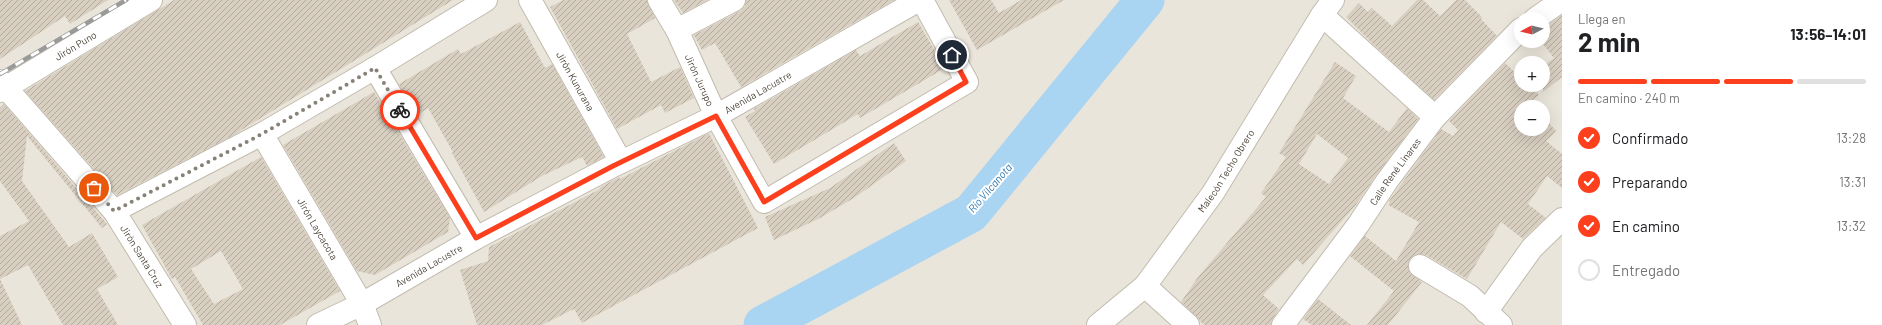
<!DOCTYPE html>
<html lang="es">
<head>
<meta charset="utf-8">
<style>
	:root { --surface:#fff; --page:#f6f6f6; --text:#202124; --muted:#757577; --line:#e0e0e0; --accent:#fc3f1d }
	body { margin:0; font-family:Barlow,sans-serif; background:var(--page); color:var(--text); height:100vh; display:flex; flex-direction:column; font-size:15px; white-space:nowrap }
	* { box-sizing:border-box; margin:0 }
	p { font-size:13px; color:var(--muted) }
	.icon { flex:none; width:22px; height:22px; fill:none; stroke:currentColor; stroke-width:2; stroke-linecap:round; stroke-linejoin:round }
	.map { position:relative; flex:1; overflow:hidden }
	.sheet { display:flex; flex-direction:column; background:var(--surface); width:320px }
	.sheet>* { flex:none }
	.needle { width:26px; rotate:263deg }
	.fabs { position:absolute; left:1514px; top:12px; display:grid; gap:8px }
	.fabs a { display:grid; place-items:center; width:36px; height:36px; border-radius:50%; background:var(--surface); box-shadow:0 4px 16px #0002; font-size:20px }
	.pin { position:absolute; display:grid; place-items:center; width:34px; height:34px; color:#fff; margin:-17px; border:2px solid #fff; border-radius:50%; box-shadow:0 1px 4px #0007 }
	.courier { position:absolute; display:grid; place-items:center; width:40px; height:40px; margin:-20px; border:3px solid #fc3f1d; border-radius:50%; background:#fff; color:#222; box-shadow:0 1px 5px #0007 }
	.head em { font-style:normal; font-weight:700 }
	.head div { display:flex; flex-direction:column-reverse }
	.head { display:flex; align-items:center; justify-content:space-between; height:68px; padding:0 16px }
	h1 { font-size:26px; font-weight:700; line-height:30px }
	.bar { display:grid; grid-template-columns:repeat(4,1fr); gap:6px 4px; align-content:center; height:48px; padding:0 16px }
	.bar i { height:5px; border-radius:3px; background:var(--line) }
	.bar .active { background:var(--accent) }
	.bar p { grid-column:span 4 }
	ol { padding:0 16px; list-style:none }
	li { display:flex; align-items:center; gap:12px; height:44px }
	li p { margin-inline-start:auto }
	li .icon { padding:4px; border-radius:50%; background:var(--accent); color:#fff; stroke-width:4 }
	li:last-child { color:var(--muted) }
	li i { width:22px; height:22px; border:2px solid var(--line); border-radius:50% }
	main { display:flex; flex:1; min-height:0 }
	.map>svg:first-child { display:block }
</style>
</head>
<body>
<main>
<div class="map">
<svg width="1562" height="325" viewBox="0 0 1562 325">
	<defs>
		<pattern id="building-hatch" width="6" height="6" patternUnits="userSpaceOnUse"><rect width="6" height="6" fill="#d8cfc1"/><path d="M-1 1l2-2M0 6l6-6M5 7l2-2" fill="none" stroke="#b1aa9e"/></pattern>
	</defs>
	<rect width="100%" height="100%" fill="#f6f3ec"/>
	<path fill="#eae5da" fill-rule="evenodd" d="M0 0H1562V325H0ZM1521 19H1543V41H1521ZM1521 63H1543V85H1521ZM1521 107H1543V129H1521Z"/>
	<g fill="none" stroke-linecap="round" stroke-linejoin="round">
		<path stroke="#a9d4f2" stroke-width="39" d="M763 325 971 213 1145 0"/>
	</g>
	<g fill="url(#building-hatch)" fill-rule="evenodd">
		<path d="M0 0H108L70 24 65 16 0 59Z"/>
		<path d="M174 0H453L230 137 117 195 25 91Z"/>
		<path d="M563 0H647L655 18 627 34 651 82 680 67 694 98 665 113 661 105 617 129 550 7Z"/>
		<path d="M674 0H707L683 13Z"/>
		<path d="M746 0H894L741 87 715 43 702 50 694 35 740 11 745 6Z"/>
		<path d="M949 0H991L999 13 1021 0H1064L977 50Z"/>
		<path d="M1417 0H1423L1440 16 1456 0H1465L1482 17 1481 19 1497 36 1434 100 1374 45 1346 17 1359 3 1368 12 1372 8 1392 26Z"/>
		<path d="M1562 15V77L1543 92V66L1554 58 1543 44V29Z"/>
		<path d="M520 22 545 68 552 64 604 157 587 166 582 157 542 176 484 212 452 153 453 152 428 108 417 115 399 84 458 49 461 54Z"/>
		<path d="M918 22 945 68 860 118 858 114 774 164 745 117 755 111 754 109 856 50 860 56Z"/>
		<path d="M1335 62 1356 76 1343 98 1389 132 1407 108 1418 119 1377 174 1355 206 1303 265 1297 259 1263 295 1279 309 1273 318 1271 325H1204L1181 302 1198 277 1266 197 1261 193 1286 157 1279 153ZM1317 134 1348 158 1329 184 1299 164Z"/>
		<path d="M1505 63 1521 78V85H1529L1539 95 1530 102 1534 107H1521V129H1543V117L1556 131 1546 141 1562 154V188L1547 176 1528 204 1546 218 1523 239 1501 222 1467 279 1426 255 1420 254 1414 255 1410 259 1408 265 1409 272 1422 282 1388 325H1367L1394 291 1350 256 1365 236 1396 261 1419 222 1388 205 1390 202 1389 201 1441 129 1453 136 1458 130 1449 121Z"/>
		<path d="M374 92 450 218 448 232 375 275 357 271 283 145Z"/>
		<path d="M4 104 107 224 102 228 27 136 22 181 69 247 92 233 118 277 97 289 118 325H63L28 265 0 279V236L29 221 0 181V108Z"/>
		<path d="M709 133 758 228 582 323 574 309 542 325H477L460 270 488 261 489 247 600 189 599 188 619 177 620 179Z"/>
		<path d="M894 143 906 161 854 198 820 218 774 240 765 217 830 188Z"/>
		<path d="M261 157 340 291 280 325H203L175 277 172 279 142 225ZM221 251 243 289 214 304 191 269Z"/>
		<path d="M0 279 22 325H0Z"/>
		<path d="M1318 299 1351 325H1312L1303 319Z"/>
	</g>
	<g fill="none" stroke-linecap="round" stroke-linejoin="round">
		<defs>
			<g id="street">
				<path id="s1" d="M530 0 621 162"/>
				<path id="s2" d="M659 0 677 30 716 116 764 202 967 82 922 0"/>
				<path d="M1322 15 1435 117"/>
				<path d="M1535 19 1562 0"/>
				<path d="M677 30 734 0"/>
				<path d="M375 68 476 238"/>
				<path id="s3" d="M0 81 114 211 185 325"/>
				<path id="s4" d="M0 91 151 0"/>
				<path id="s5" d="M262 134 362 304 370 325"/>
				<path d="M114 211 262 134 375 68 486 0"/>
				<path d="M1420 266 1470 296 1501 325"/>
				<path d="M1145 286 1188 325"/>
				<path d="M1486 312 1532 248 1562 219"/>
				<path id="s6" d="M318 325 362 304 476 238 613 166 716 116 919 0"/>
				<path id="s7" d="M1098 325 1145 286 1213 193 1322 15 1333 0"/>
				<path id="s8" d="M1283 325 1358 225 1387 181 1435 117 1521 29"/>
			</g>
		</defs>
		<use href="#street" stroke="#c2bbae" stroke-width="24"/>
		<use href="#street" stroke="#fff" stroke-width="22"/>
		<defs>
			<path id="rail" d="M0 74 126 0"/>
		</defs>
		<use href="#rail" stroke="#9a9a9a" stroke-width="4.5"/>
		<use href="#rail" stroke="#fff" stroke-width="3" stroke-dasharray="9" stroke-linecap="butt"/>
	</g>
	<g fill="none" stroke-linecap="round" stroke-linejoin="round">
		<path stroke="#878178" stroke-width="4" stroke-dasharray="0 7.2" d="M94 188 114 211 262 134 375 68 400 110"/>
		<path stroke="#fc3f1d" stroke-width="5" d="M400 110 476 238 613 166 716 116 764 202 966 82 952 55"/>
	</g>
	<g text-anchor="middle" stroke-width="4" stroke-linejoin="round" paint-order="stroke">
		<g font-size="10" fill="#4b4439" stroke="#fff">
			<text dy="4" stroke="none"><textPath href="#s4" startOffset="88">Jirón Puno</textPath></text>
			<text dy="4" stroke="none"><textPath href="#s2" startOffset="90">Jirón Jurupo</textPath></text>
			<text dy="4" stroke="none"><textPath href="#s1" startOffset="93">Jirón Kunurana</textPath></text>
			<text dy="4" stroke="none"><textPath href="#s6" startOffset="498">Avenida Lacustre</textPath></text>
			<text dy="4" stroke="none"><textPath href="#s7" startOffset="202">Malecón Techo Obrero</textPath></text>
			<text dy="4" stroke="none"><textPath href="#s8" startOffset="190">Calle René Linares</textPath></text>
			<text dy="4" stroke="none"><textPath href="#s5" startOffset="110">Jirón Laycacota</textPath></text>
			<text dy="4" stroke="none"><textPath href="#s3" startOffset="226">Jirón Santa Cruz</textPath></text>
			<text dy="4" stroke="none"><textPath href="#s6" startOffset="126">Avenida Lacustre</textPath></text>
		</g>
		<g font-size="11" font-style="italic" fill="#2e7ab2" stroke="#fff">
			<text transform="translate(990 188) rotate(-49)" y="4">Río Vilcanota</text>
		</g>
	</g>
</svg>
<div class="fabs">
<a><svg class="needle" viewBox="-14 -14 28 28"><path d="M0-13l5 13h-10z" fill="#e53935"/><path d="M0 13l5-13h-10z" fill="#757577"/></svg></a>
<a>+</a>
<a>−</a>
</div>
<div class="pin" style="left:94px;top:188px;background:#ea580c"><svg class="icon" aria-label="bag" viewBox="0 0 24 24"><path d="M5 8h14l-1 12H6zM9 8a3 3 0 0 1 6 0"/></svg></div>
<div class="pin" style="left:952px;top:55px;background:#1f2937"><svg class="icon" aria-label="home" viewBox="0 0 24 24"><path d="M3 11l9-7 9 7M6 9v11h12V9"/></svg></div>
<div class="courier" style="left:400px;top:110px"><svg class="icon" aria-label="bike" viewBox="0 0 24 24"><circle cx="6" cy="16" r="4"/><circle cx="18" cy="16" r="4"/><path d="M6 16l4-8h5l3 8M10 8l3 8H6M13 5h3"/></svg></div>
</div>
<section class="sheet">
<div class="head"><div><h1>2 min</h1><p>Llega en</p></div><em>13:56–14:01</em></div>
<div class="bar"><i class="active"></i><i class="active"></i><i class="active"></i><i></i><p>En camino · 240 m</p></div>
<ol>
<li><svg class="icon" aria-label="check" viewBox="0 0 24 24"><path d="M5 12l5 5 9-10"/></svg>Confirmado<p>13:28</p></li>
<li><svg class="icon" aria-label="check" viewBox="0 0 24 24"><path d="M5 12l5 5 9-10"/></svg>Preparando<p>13:31</p></li>
<li><svg class="icon" aria-label="check" viewBox="0 0 24 24"><path d="M5 12l5 5 9-10"/></svg>En camino<p>13:32</p></li>
<li><i></i>Entregado</li>
</ol>
</section>
</main>
</body>
</html>
